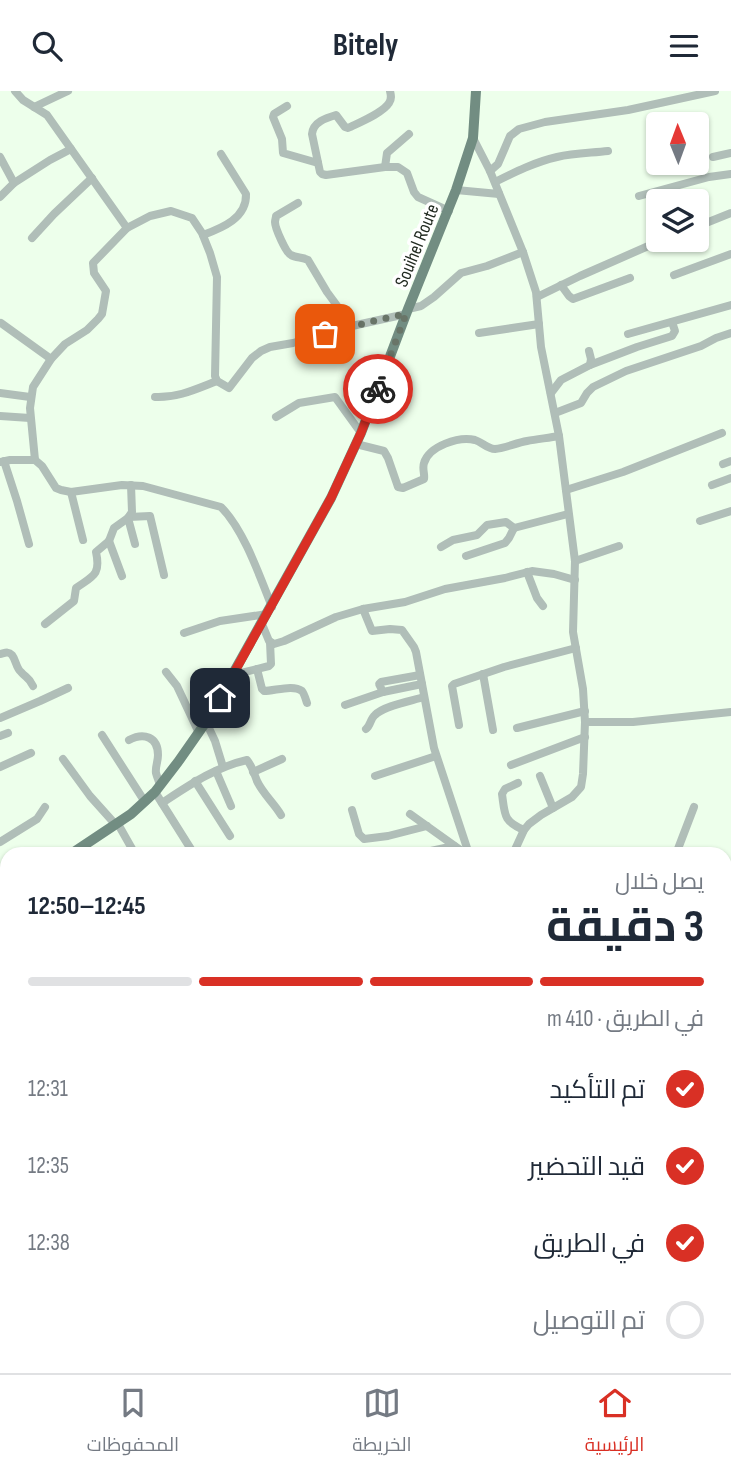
<!DOCTYPE html>
<html lang="ar">
<head>
<meta charset="utf-8">
<style>
	:root { --surface:#fff; --page:#f6f6f7; --text:#1f2937; --muted:#747a83; --line:#e0e1e3; --accent:#d93025 }
	body { margin:0; font-family:"Sofia Sans Condensed",Cairo,sans-serif; background:var(--page); color:var(--text); direction:rtl; height:100vh; display:flex; flex-direction:column; font-size:26px; white-space:nowrap }
	* { box-sizing:border-box; margin:0 }
	p { font-size:23px; color:var(--muted) }
	.icon { flex:none; width:38px; height:38px; fill:none; stroke:currentColor; stroke-width:2; stroke-linecap:round; stroke-linejoin:round }
	.map { position:relative; flex:1; overflow:hidden; direction:ltr }
	.sheet { position:absolute; left:0px; top:756px; width:732px; height:527px; display:flex; flex-direction:column; background:var(--surface); border-radius:21px 21px 0 0; box-shadow:0 2px 5px #0004; direction:rtl }
	.sheet>* { flex:none }
	.needle { width:46px; rotate:359deg }
	.tools { position:absolute; left:646px; top:21px; display:grid; gap:14px }
	.tools a { display:grid; place-items:center; width:63px; height:63px; border-radius:7px; background:var(--surface); box-shadow:0 2px 5px #0004; font-size:35px }
	.pin { position:absolute; display:grid; place-items:center; width:60px; height:60px; color:#fff; margin:-30px; border-radius:14px; box-shadow:0 4px 10px #0006 }
	.courier { position:absolute; display:grid; place-items:center; width:70px; height:70px; margin:-35px; border:5px solid #d93025; border-radius:50%; background:#fff; color:#222; box-shadow:0 2px 9px #0007 }
	.head em { font-style:normal; font-weight:700 }
	.head div { display:flex; flex-direction:column-reverse }
	.head { display:flex; align-items:center; justify-content:space-between; height:119px; padding:0 28px }
	h1 { font-size:46px; font-weight:700; line-height:52px }
	.bar { display:grid; grid-template-columns:repeat(4,1fr); gap:10px 7px; align-content:center; height:84px; padding:0 28px }
	.bar i { height:9px; border-radius:5px; background:var(--line) }
	.bar .selected { background:var(--accent) }
	.bar p { grid-column:span 4 }
	ol { padding:0 28px; list-style:none }
	li { display:flex; align-items:center; gap:21px; height:77px }
	li p { margin-inline-start:auto }
	li .icon { padding:7px; border-radius:50%; background:var(--accent); color:#fff; stroke-width:4 }
	li:last-child { color:var(--muted) }
	li i { width:38px; height:38px; border:4px solid var(--line); border-radius:50% }
	header { display:flex; justify-content:space-between; align-items:center; height:91px; padding:0 28px; background:var(--surface); font-size:32px; font-weight:700 }
	.tabs { display:flex; justify-content:space-around; align-items:center; height:98px; border-top:2px solid var(--line); background:var(--surface); font-size:19px; color:var(--muted) }
	.tabs a { display:grid; justify-items:center; gap:4px }
	.tabs .selected { color:var(--accent) }
	.map>svg:first-child { display:block }
</style>
</head>
<body>
<header><svg class="icon" aria-label="menu" viewBox="0 0 24 24"><path d="M4 6h16M4 12h16M4 18h16"/></svg>Bitely<svg class="icon" aria-label="search" viewBox="0 0 24 24"><circle cx="10" cy="10" r="6"/><path d="M15 15l6 6"/></svg></header>
<div class="map">
<svg width="731" height="1282" viewBox="0 0 731 1282">
	<rect width="100%" height="100%" fill="#edffeb"/>
	<g fill="none" stroke-linecap="round" stroke-linejoin="round">
		<g stroke="#b0beb8" stroke-width="8">
			<path d="M15 0 23 9 47 24 127 137 150 125 171 120 192 127 202 142 210 162 217 186 215 285 217 290 229 297 252 267 261 260 270 256 293 252 352 235 406 223"/>
			<path d="M390 0C391 4 392 8 389 12 383 22 358 32 348 37L345 36 336 24C326 27 313 31 312 43L320 81 322 83 326 84 385 76H398L407 82 414 101 418 106 449 120"/>
			<path d="M287 15 274 23 273 26 282 48 283 62 318 72"/>
			<path d="M34 16 68 0"/>
			<path d="M473 47 490 80 523 161 536 201 541 256 559 345 575 470 573 541 583 598 585 631 583 683 581 696 572 706 541 724 529 733 524 739 513 763"/>
			<path d="M0 66 14 92 0 106"/>
			<path d="M713 66 731 62"/>
			<path d="M385 76 387 62 409 43"/>
			<path d="M490 80 498 73 510 45 519 38 545 31 628 19 715 0"/>
			<path d="M495 91C515 81 535 71 557 66 574 62 591 62 608 60"/>
			<path d="M14 92 50 69 71 58"/>
			<path d="M456 99 499 103"/>
			<path d="M639 105 709 86 731 83"/>
			<path d="M298 112 276 125C276 127 275 129 275 131 275 137 286 162 291 164 296 167 303 166 308 169L327 201 352 235"/>
			<path d="M696 136 731 122"/>
			<path d="M203 144C222 137 247 127 246 103L221 63"/>
			<path d="M32 147 54 123 92 87"/>
			<path d="M674 184 731 163"/>
			<path d="M561 194 569 205 573 208 630 187"/>
			<path d="M537 206 580 185 662 149"/>
			<path d="M408 218 421 215 434 206 461 182 487 175 523 161"/>
			<path d="M1 232 51 268"/>
			<path d="M479 242 539 233"/>
			<path d="M628 243 731 214"/>
			<path d="M590 274 637 256 672 245 675 240 672 231"/>
			<path d="M0 302 30 306"/>
			<path d="M551 302 561 289 590 274 591 268 589 260"/>
			<path d="M155 306C178 307 196 298 217 290"/>
			<path d="M555 322 581 312 587 302 593 296 626 280 701 255 716 247 731 242"/>
			<path d="M0 325 30 327"/>
			<path d="M276 326 299 312 335 306 361 342"/>
			<path d="M356 353 384 360 388 367 397 393 398 396 403 397 424 388C425 383 422 378 424 372 429 355 459 345 475 349 482 351 487 358 495 358 505 357 516 352 527 350 537 348 548 347 559 345"/>
			<path d="M35 369 30 317 33 296 51 268 65 253 87 239 98 228 102 223 106 200 94 182 93 172 127 137"/>
			<path d="M4 370 17 410 29 453"/>
			<path d="M0 371 10 369H35L42 375 56 397 61 399 71 401 122 394 143 395 221 416C244 439 260 486 272 516"/>
			<path d="M723 373 731 370"/>
			<path d="M712 394 731 387"/>
			<path d="M566 399 623 381 722 342"/>
			<path d="M71 401 83 449"/>
			<path d="M129 426 150 425 164 484"/>
			<path d="M128 427 135 453"/>
			<path d="M700 430 731 420"/>
			<path d="M514 437 568 423"/>
			<path d="M109 450 122 485"/>
			<path d="M441 456 453 449 477 444 487 434 506 431 514 437"/>
			<path d="M466 465 505 452 509 447 514 437"/>
			<path d="M575 470 619 455"/>
			<path d="M527 481 537 507 543 515"/>
			<path d="M363 518 372 540 390 538 402 539 414 556 416 561 434 657 469 763"/>
			<path d="M45 533 74 510 76 497C93 485 101 484 96 461L109 450 114 437 128 427 132 421 131 394"/>
			<path d="M262 533 269 550 274 553 284 550 336 526 363 518 405 511 445 498 505 487 532 480 554 483 575 489"/>
			<path d="M184 542 220 530 267 523"/>
			<path d="M0 563C5 562 8 560 12 564 16 569 16 577 21 581 26 587 29 586 33 595"/>
			<path d="M257 578 262 598 264 600C275 600 293 593 302 600 304 602 306 609 307 612"/>
			<path d="M166 581 177 595 199 642"/>
			<path d="M483 583 493 639"/>
			<path d="M233 584 269 575 271 573 270 551"/>
			<path d="M420 584 381 591 379 593 383 601 422 593"/>
			<path d="M345 614 383 601"/>
			<path d="M0 627 40 610 68 597"/>
			<path d="M206 631 215 650 223 676"/>
			<path d="M585 631H633L731 621"/>
			<path d="M459 634 452 595 454 593 504 576 576 557"/>
			<path d="M517 637 585 620"/>
			<path d="M366 638C371 634 370 628 375 624 383 615 411 610 424 606"/>
			<path d="M102 644 145 711"/>
			<path d="M0 645 8 642"/>
			<path d="M129 649C144 641 158 646 158 664 158 671 155 676 156 682 157 686 159 690 160 694"/>
			<path d="M63 668 90 705 116 734"/>
			<path d="M511 674 585 646"/>
			<path d="M0 676 31 662"/>
			<path d="M216 680 231 715"/>
			<path d="M253 681 282 668"/>
			<path d="M375 685 436 665"/>
			<path d="M540 685 553 717"/>
			<path d="M195 690 230 745"/>
			<path d="M518 692 505 698 502 703C505 724 503 730 524 739"/>
			<path d="M155 701 194 763"/>
			<path d="M162 712C188 695 215 676 247 669 252 675 254 682 257 690 263 703 274 712 281 724"/>
			<path d="M352 719 359 743 364 748 388 745 427 735"/>
			<path d="M410 723 466 763"/>
			<path d="M118 733 135 763"/>
			<path d="M0 751 37 728 45 716"/>
			<path d="M417 763 454 755"/>
			<path d="M676 763 694 716"/>
			<path d="M724 854 731 851"/>
			<path d="M724 891 731 895"/>
			<path d="M7 934 3 940 7 957"/>
			<path d="M724 947 728 931"/>
			<path d="M724 1033 731 1034"/>
			<path d="M724 1083H731"/>
			<path d="M0 1124 7 1130"/>
			<path d="M724 1132 729 1125"/>
			<path d="M0 1193 7 1205"/>
			<path d="M1 1254 7 1248"/>
			<path d="M293 1276 297 1282"/>
			<path d="M374 1276 377 1282"/>
			<path d="M441 1276 444 1282"/>
			<path d="M520 1276 523 1282"/>
			<path d="M108 1282 114 1277"/>
			<path d="M502 1282 511 1276"/>
			<path d="M607 1282 610 1280"/>
			<path d="M616 1282 626 1276"/>
			<path d="M685 1282V1276"/>
		</g>
		<g stroke="#728d82" stroke-width="10">
			<path d="M71 763 131 723 155 701 178 671 206 631 331 407 361 342 408 218 456 99 473 47 476 0"/>
			<path d="M0 810 7 805"/>
			<path d="M0 868 7 879"/>
			<path d="M235 1276 238 1282"/>
		</g>
	</g>
	<g fill="none" stroke-linecap="round" stroke-linejoin="round">
		<path stroke="#697568" stroke-width="7" stroke-dasharray="0 12.6" d="M325 243 377 229 406 223 378 298"/>
		<path stroke="#d93025" stroke-width="9" d="M220 607 331 407 361 342 378 298"/>
	</g>
	<g text-anchor="middle" stroke-width="7" stroke-linejoin="round" paint-order="stroke">
		<g font-size="19" fill="#222b21" stroke="#fff">
			<text transform="translate(416 154) rotate(-68)" y="7">Souihel Route</text>
		</g>
	</g>
</svg>
<div class="tools">
<a><svg class="needle" viewBox="-14 -14 28 28"><path d="M0-13l5 13h-10z" fill="#e53935"/><path d="M0 13l5-13h-10z" fill="#747a83"/></svg></a>
<a><svg class="icon" aria-label="layers" viewBox="0 0 24 24"><path d="M12 4l9 5-9 5-9-5zM3 14l9 5 9-5"/></svg></a>
</div>
<div class="pin" style="left:325px;top:243px;background:#ea580c"><svg class="icon" aria-label="bag" viewBox="0 0 24 24"><path d="M5 8h14l-1 12H6zM9 8a3 3 0 0 1 6 0"/></svg></div>
<div class="pin" style="left:220px;top:607px;background:#1f2937"><svg class="icon" aria-label="home" viewBox="0 0 24 24"><path d="M3 11l9-7 9 7M6 9v11h12V9"/></svg></div>
<div class="courier" style="left:378px;top:298px"><svg class="icon" aria-label="bike" viewBox="0 0 24 24"><circle cx="6" cy="16" r="4"/><circle cx="18" cy="16" r="4"/><path d="M6 16l4-8h5l3 8M10 8l3 8H6M13 5h3"/></svg></div>
<section class="sheet">
<div class="head"><div><h1>3 دقيقة</h1><p>يصل خلال</p></div><em>12:45–12:50</em></div>
<div class="bar"><i class="selected"></i><i class="selected"></i><i class="selected"></i><i></i><p>في الطريق · 410 m</p></div>
<ol>
<li><svg class="icon" aria-label="check" viewBox="0 0 24 24"><path d="M5 12l5 5 9-10"/></svg>تم التأكيد<p>12:31</p></li>
<li><svg class="icon" aria-label="check" viewBox="0 0 24 24"><path d="M5 12l5 5 9-10"/></svg>قيد التحضير<p>12:35</p></li>
<li><svg class="icon" aria-label="check" viewBox="0 0 24 24"><path d="M5 12l5 5 9-10"/></svg>في الطريق<p>12:38</p></li>
<li><i></i>تم التوصيل</li>
</ol>
</section>
</div>
<nav class="tabs">
<a class="selected"><svg class="icon" aria-label="home" viewBox="0 0 24 24"><path d="M3 11l9-7 9 7M6 9v11h12V9"/></svg>الرئيسية</a>
<a><svg class="icon" aria-label="map" viewBox="0 0 24 24"><path d="M3 6l6-2 6 2 6-2v14l-6 2-6-2-6 2zM9 4v14M15 6v14"/></svg>الخريطة</a>
<a><svg class="icon" aria-label="saved" viewBox="0 0 24 24"><path d="M7 4h10v16l-5-4-5 4z"/></svg>المحفوظات</a>
</nav>
</body>
</html>
